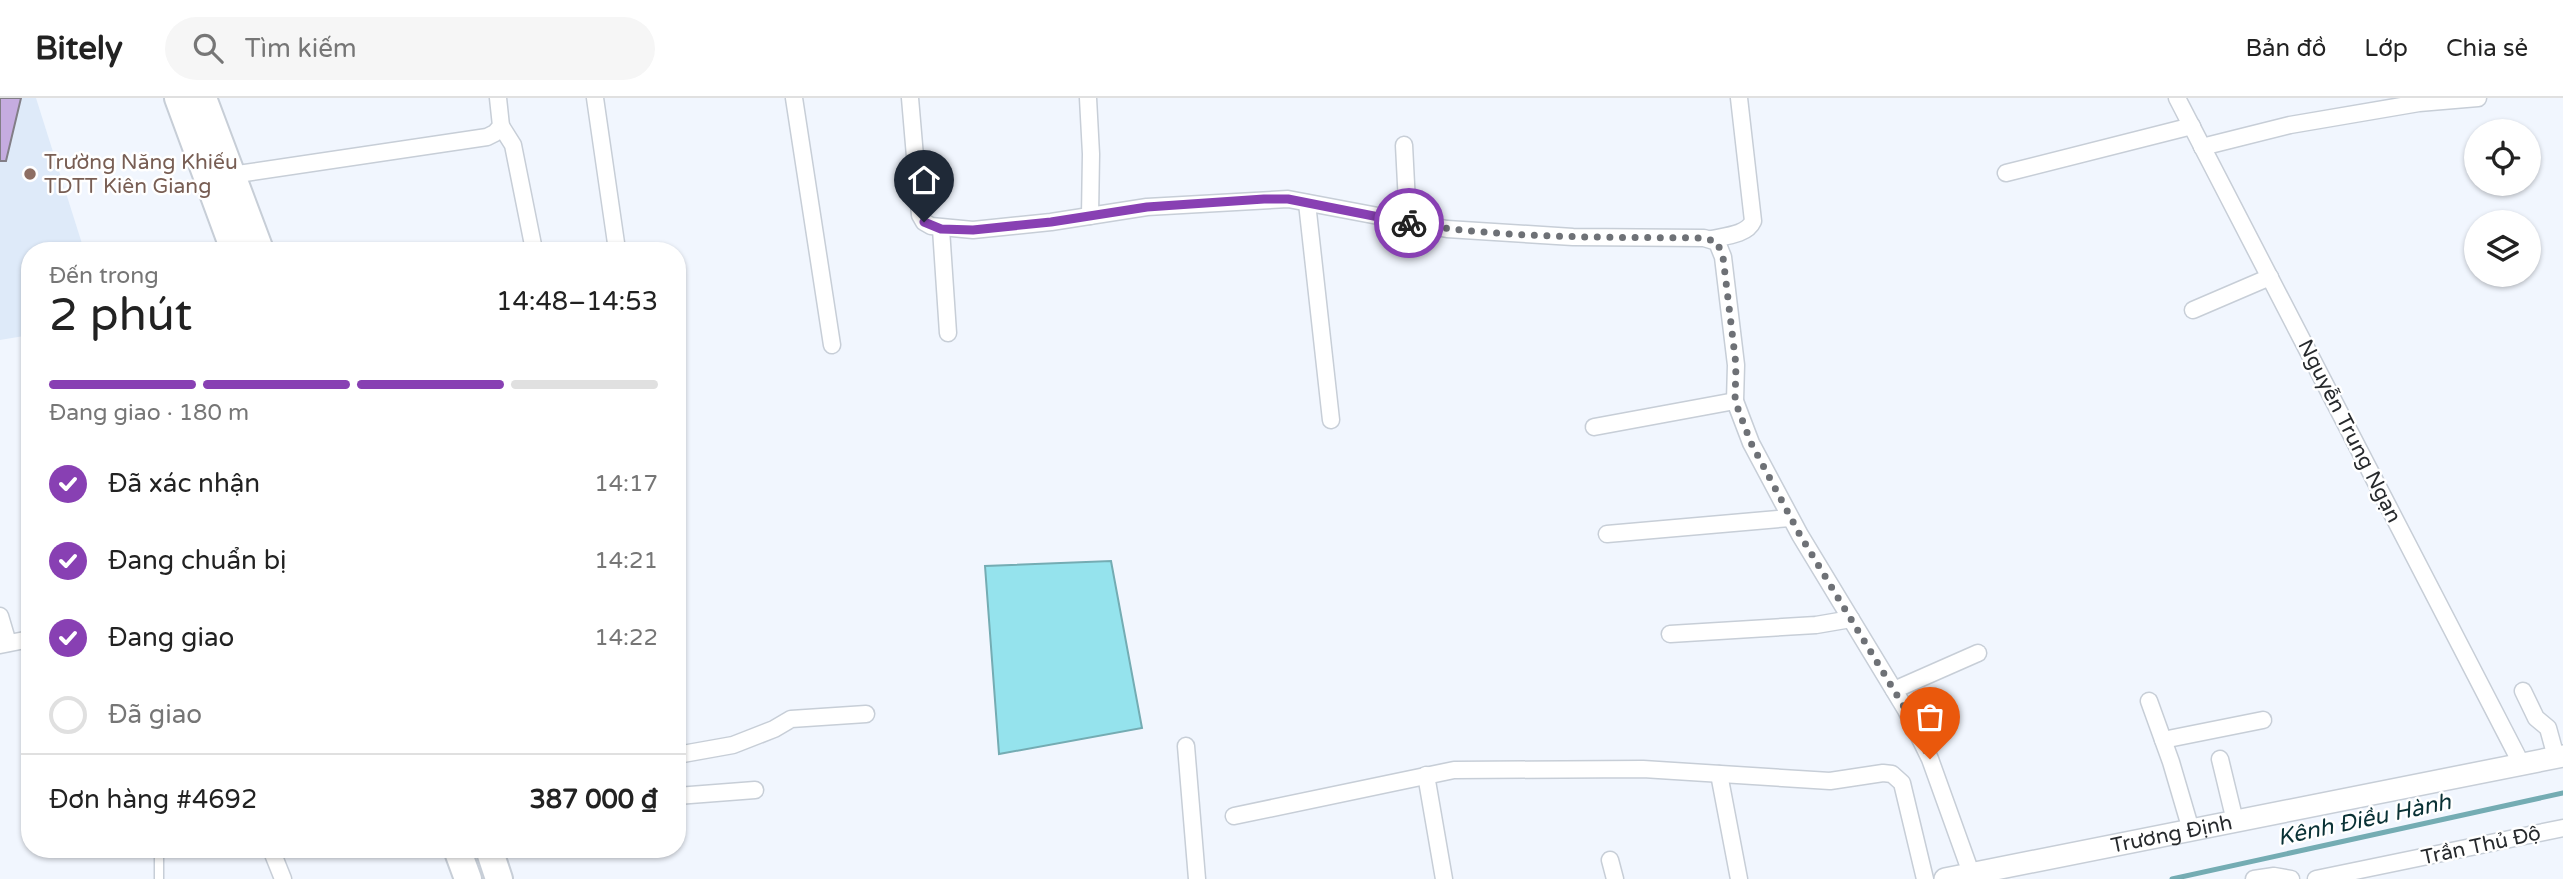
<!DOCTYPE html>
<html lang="vi">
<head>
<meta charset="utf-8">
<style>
	:root { --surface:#fff; --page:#f6f6f6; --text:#222; --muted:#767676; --line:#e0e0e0; --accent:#8840b3 }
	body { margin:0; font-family:"Varela Round",sans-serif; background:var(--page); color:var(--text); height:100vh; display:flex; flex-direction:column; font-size:26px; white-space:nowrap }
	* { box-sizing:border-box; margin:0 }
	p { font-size:23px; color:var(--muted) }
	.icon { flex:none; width:38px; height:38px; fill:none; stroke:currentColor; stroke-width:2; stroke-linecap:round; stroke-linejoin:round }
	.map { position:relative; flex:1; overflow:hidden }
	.side { position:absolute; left:21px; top:144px; width:665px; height:616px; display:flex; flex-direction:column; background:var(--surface); border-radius:28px; box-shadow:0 2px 5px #0004 }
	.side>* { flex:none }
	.buttons { position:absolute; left:2464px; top:21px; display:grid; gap:14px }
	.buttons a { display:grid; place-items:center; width:77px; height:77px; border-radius:50%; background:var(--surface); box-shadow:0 2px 5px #0004; font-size:35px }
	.pin { position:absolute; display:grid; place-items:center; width:60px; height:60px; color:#fff; margin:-72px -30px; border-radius:50% 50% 50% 0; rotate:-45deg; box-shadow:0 0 7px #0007 }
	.pin .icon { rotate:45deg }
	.courier { position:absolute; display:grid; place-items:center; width:70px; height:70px; margin:-35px; border:5px solid #8840b3; border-radius:50%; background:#fff; color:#222; box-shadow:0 2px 9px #0007 }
	.head em { font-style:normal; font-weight:600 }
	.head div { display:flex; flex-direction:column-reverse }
	.head { display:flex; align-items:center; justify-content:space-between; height:119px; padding:0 28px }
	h1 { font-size:46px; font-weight:600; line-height:52px }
	.bar { display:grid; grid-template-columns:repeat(4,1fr); gap:10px 7px; align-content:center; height:84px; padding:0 28px }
	.bar i { height:9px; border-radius:5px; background:var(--line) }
	.bar .current { background:var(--accent) }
	.bar p { grid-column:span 4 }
	.line { display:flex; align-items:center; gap:18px; padding:0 28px; border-top:2px solid var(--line) }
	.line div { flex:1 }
	ol { padding:0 28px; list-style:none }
	li { display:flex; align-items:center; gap:21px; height:77px }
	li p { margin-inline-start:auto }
	li .icon { padding:7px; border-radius:50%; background:var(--accent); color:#fff; stroke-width:4 }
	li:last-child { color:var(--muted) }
	li i { width:38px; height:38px; border:4px solid var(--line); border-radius:50% }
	header { display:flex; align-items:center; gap:42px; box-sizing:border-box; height:98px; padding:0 35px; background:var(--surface); border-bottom:2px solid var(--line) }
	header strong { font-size:33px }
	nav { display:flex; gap:38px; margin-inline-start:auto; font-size:24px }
	.search { width:490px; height:63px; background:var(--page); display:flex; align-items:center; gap:18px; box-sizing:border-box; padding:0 24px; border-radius:38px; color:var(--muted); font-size:26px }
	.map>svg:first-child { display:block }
</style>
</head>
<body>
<header>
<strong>Bitely</strong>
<div class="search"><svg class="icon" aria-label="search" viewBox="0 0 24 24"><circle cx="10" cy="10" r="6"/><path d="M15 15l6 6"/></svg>Tìm kiếm</div>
<nav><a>Bản đồ</a><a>Lớp</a><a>Chia sẻ</a></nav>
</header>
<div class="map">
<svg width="2563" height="781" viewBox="0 0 2563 781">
	<rect width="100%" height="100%" fill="#f1f6fe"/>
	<path fill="#deeaf9" d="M0 0H36L84 152H30V237L0 242Z"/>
	<path fill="#95e3ed" stroke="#74acb3" stroke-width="2" d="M1111 463 1142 630 999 656 985 468Z"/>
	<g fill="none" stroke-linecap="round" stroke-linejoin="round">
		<path stroke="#74acb3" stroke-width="5" d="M2172 781 2563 695"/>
	</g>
	<path fill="#c5ace0" stroke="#827e87" stroke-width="2" d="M0 0H21L6 63H0Z"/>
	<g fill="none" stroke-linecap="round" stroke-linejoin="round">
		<defs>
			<path id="service" d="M159 755V781"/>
			<g id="minor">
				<path d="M595 0 617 152"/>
				<path d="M794 0 832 247"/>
				<path d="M910 0 920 117 924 124 931 128 973 132 1051 124 1147 109 1288 101 1447 131 1573 139 1704 140 1717 144 1723 159 1736 267 1735 303 1751 345 1800 437 1906 612 1930 661 1971 775"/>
				<path d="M1088 0 1091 56 1090 118"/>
				<path d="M2177 0 2522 667"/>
				<path d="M501 28 513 47 534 152"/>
				<path d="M1404 47 1408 125"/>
				<path d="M2202 49 2290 27 2419 5 2478 0"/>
				<path d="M2006 75 2192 28"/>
				<path d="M231 77 487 39 495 35 501 28 498 0"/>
				<path d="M1307 105 1331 322"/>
				<path d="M941 131 948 235"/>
				<path d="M1711 141C1725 138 1747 137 1753 123L1739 0"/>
				<path d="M2193 212 2270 179"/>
				<path d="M1594 329 1735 303"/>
				<path d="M1607 436 1790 420"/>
				<path d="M0 518 8 545"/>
				<path d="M1670 536 1816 527 1851 521"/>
				<path d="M0 547 30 541"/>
				<path d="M1894 592 1978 555"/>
				<path d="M2523 593 2536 620 2548 630 2556 659"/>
				<path d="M2149 603 2171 664 2191 732"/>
				<path d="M2163 642 2263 622"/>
				<path d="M1186 648 1197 781"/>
				<path d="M677 657 733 647 774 631 791 621 866 616"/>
				<path d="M2220 661 2235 723"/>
				<path d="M1719 676 1739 781"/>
				<path d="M1426 677 1444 781"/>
				<path d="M677 698 755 692"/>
				<path d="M1234 718 1454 672 1643 671 1830 683 1883 675 1892 676 1902 685 1925 781"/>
				<path d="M271 751 283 781"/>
				<path d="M1610 762 1615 781"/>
				<path d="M2254 781 2274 778 2291 781"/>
				<path d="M2316 781 2563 730"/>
			</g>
			<g id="tertiary">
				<path id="s1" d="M1945 781 2563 658"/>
			</g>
			<g id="primary">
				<path d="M178 0 234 152"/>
				<path d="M203 0 260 152"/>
				<path d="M457 751 468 781"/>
				<path d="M489 751 499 781"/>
			</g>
		</defs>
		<use href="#service" stroke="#c7ced7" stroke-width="11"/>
		<use href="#minor" stroke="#c7ced7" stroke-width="19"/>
		<use href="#tertiary" stroke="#c7ced7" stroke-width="24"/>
		<use href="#primary" stroke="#c7ced7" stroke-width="30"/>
		<use href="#service" stroke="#fff" stroke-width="8"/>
		<use href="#minor" stroke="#fff" stroke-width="16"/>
		<use href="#tertiary" stroke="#fff" stroke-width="21"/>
		<use href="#primary" stroke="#fff" stroke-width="26"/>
	</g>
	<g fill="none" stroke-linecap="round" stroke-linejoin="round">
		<path stroke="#6e7176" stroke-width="7" stroke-dasharray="0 12.6" d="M1409 125C1506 141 1605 139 1704 140L1717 144 1723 159 1736 267 1735 303 1751 345 1800 437 1906 612 1930 661"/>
		<path stroke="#8840b3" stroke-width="9" d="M924 124 941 131 973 132 1051 124 1147 109 1264 101H1288L1409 125"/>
	</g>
	<circle fill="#8d6e63" stroke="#fff" stroke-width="2.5" cx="30" cy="76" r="7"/>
	<g text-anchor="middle" stroke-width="5" stroke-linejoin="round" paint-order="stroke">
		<g font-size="21" fill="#785e54" stroke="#fff" text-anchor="start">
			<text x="44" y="71">Trường Năng Khiếu<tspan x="44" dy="24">TDTT Kiên Giang</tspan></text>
		</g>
		<g font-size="21" fill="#272a2d" stroke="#fff">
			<text transform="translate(2350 333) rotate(63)" y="7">Nguyễn Trung Ngạn</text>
			<text dy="7" stroke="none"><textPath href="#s1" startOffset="231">Trương Định</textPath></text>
			<text transform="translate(2481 747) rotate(-12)" y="7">Trần Thủ Độ</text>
		</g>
		<g font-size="23" font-style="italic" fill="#093135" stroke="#fff">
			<text transform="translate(2364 721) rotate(-12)" y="8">Kênh Điều Hành</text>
		</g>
	</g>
</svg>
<div class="buttons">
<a><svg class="icon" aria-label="locate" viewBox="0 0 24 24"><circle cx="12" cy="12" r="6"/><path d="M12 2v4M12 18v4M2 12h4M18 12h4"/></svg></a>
<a><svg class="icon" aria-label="layers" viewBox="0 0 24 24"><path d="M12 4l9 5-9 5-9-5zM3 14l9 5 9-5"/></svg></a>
</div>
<div class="pin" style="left:1930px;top:661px;background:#ea580c"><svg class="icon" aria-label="bag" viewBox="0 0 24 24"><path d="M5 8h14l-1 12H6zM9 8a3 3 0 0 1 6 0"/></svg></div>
<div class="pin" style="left:924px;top:124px;background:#1f2937"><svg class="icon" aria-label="home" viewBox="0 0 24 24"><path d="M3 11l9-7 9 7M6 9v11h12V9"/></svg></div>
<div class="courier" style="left:1409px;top:125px"><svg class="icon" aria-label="bike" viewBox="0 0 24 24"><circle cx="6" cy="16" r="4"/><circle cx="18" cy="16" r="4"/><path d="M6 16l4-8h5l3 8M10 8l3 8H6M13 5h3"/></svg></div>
<section class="side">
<div class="head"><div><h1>2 phút</h1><p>Đến trong</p></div><em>14:48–14:53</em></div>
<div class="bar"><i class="current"></i><i class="current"></i><i class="current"></i><i></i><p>Đang giao · 180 m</p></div>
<ol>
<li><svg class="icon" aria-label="check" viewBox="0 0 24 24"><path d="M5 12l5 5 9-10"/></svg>Đã xác nhận<p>14:17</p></li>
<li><svg class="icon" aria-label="check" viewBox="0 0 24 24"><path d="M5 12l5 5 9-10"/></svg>Đang chuẩn bị<p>14:21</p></li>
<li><svg class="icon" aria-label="check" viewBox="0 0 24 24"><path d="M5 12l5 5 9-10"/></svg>Đang giao<p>14:22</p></li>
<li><i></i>Đã giao</li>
</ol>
<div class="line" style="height:91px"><div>Đơn hàng #4692</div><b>387 000 ₫</b></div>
</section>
</div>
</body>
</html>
